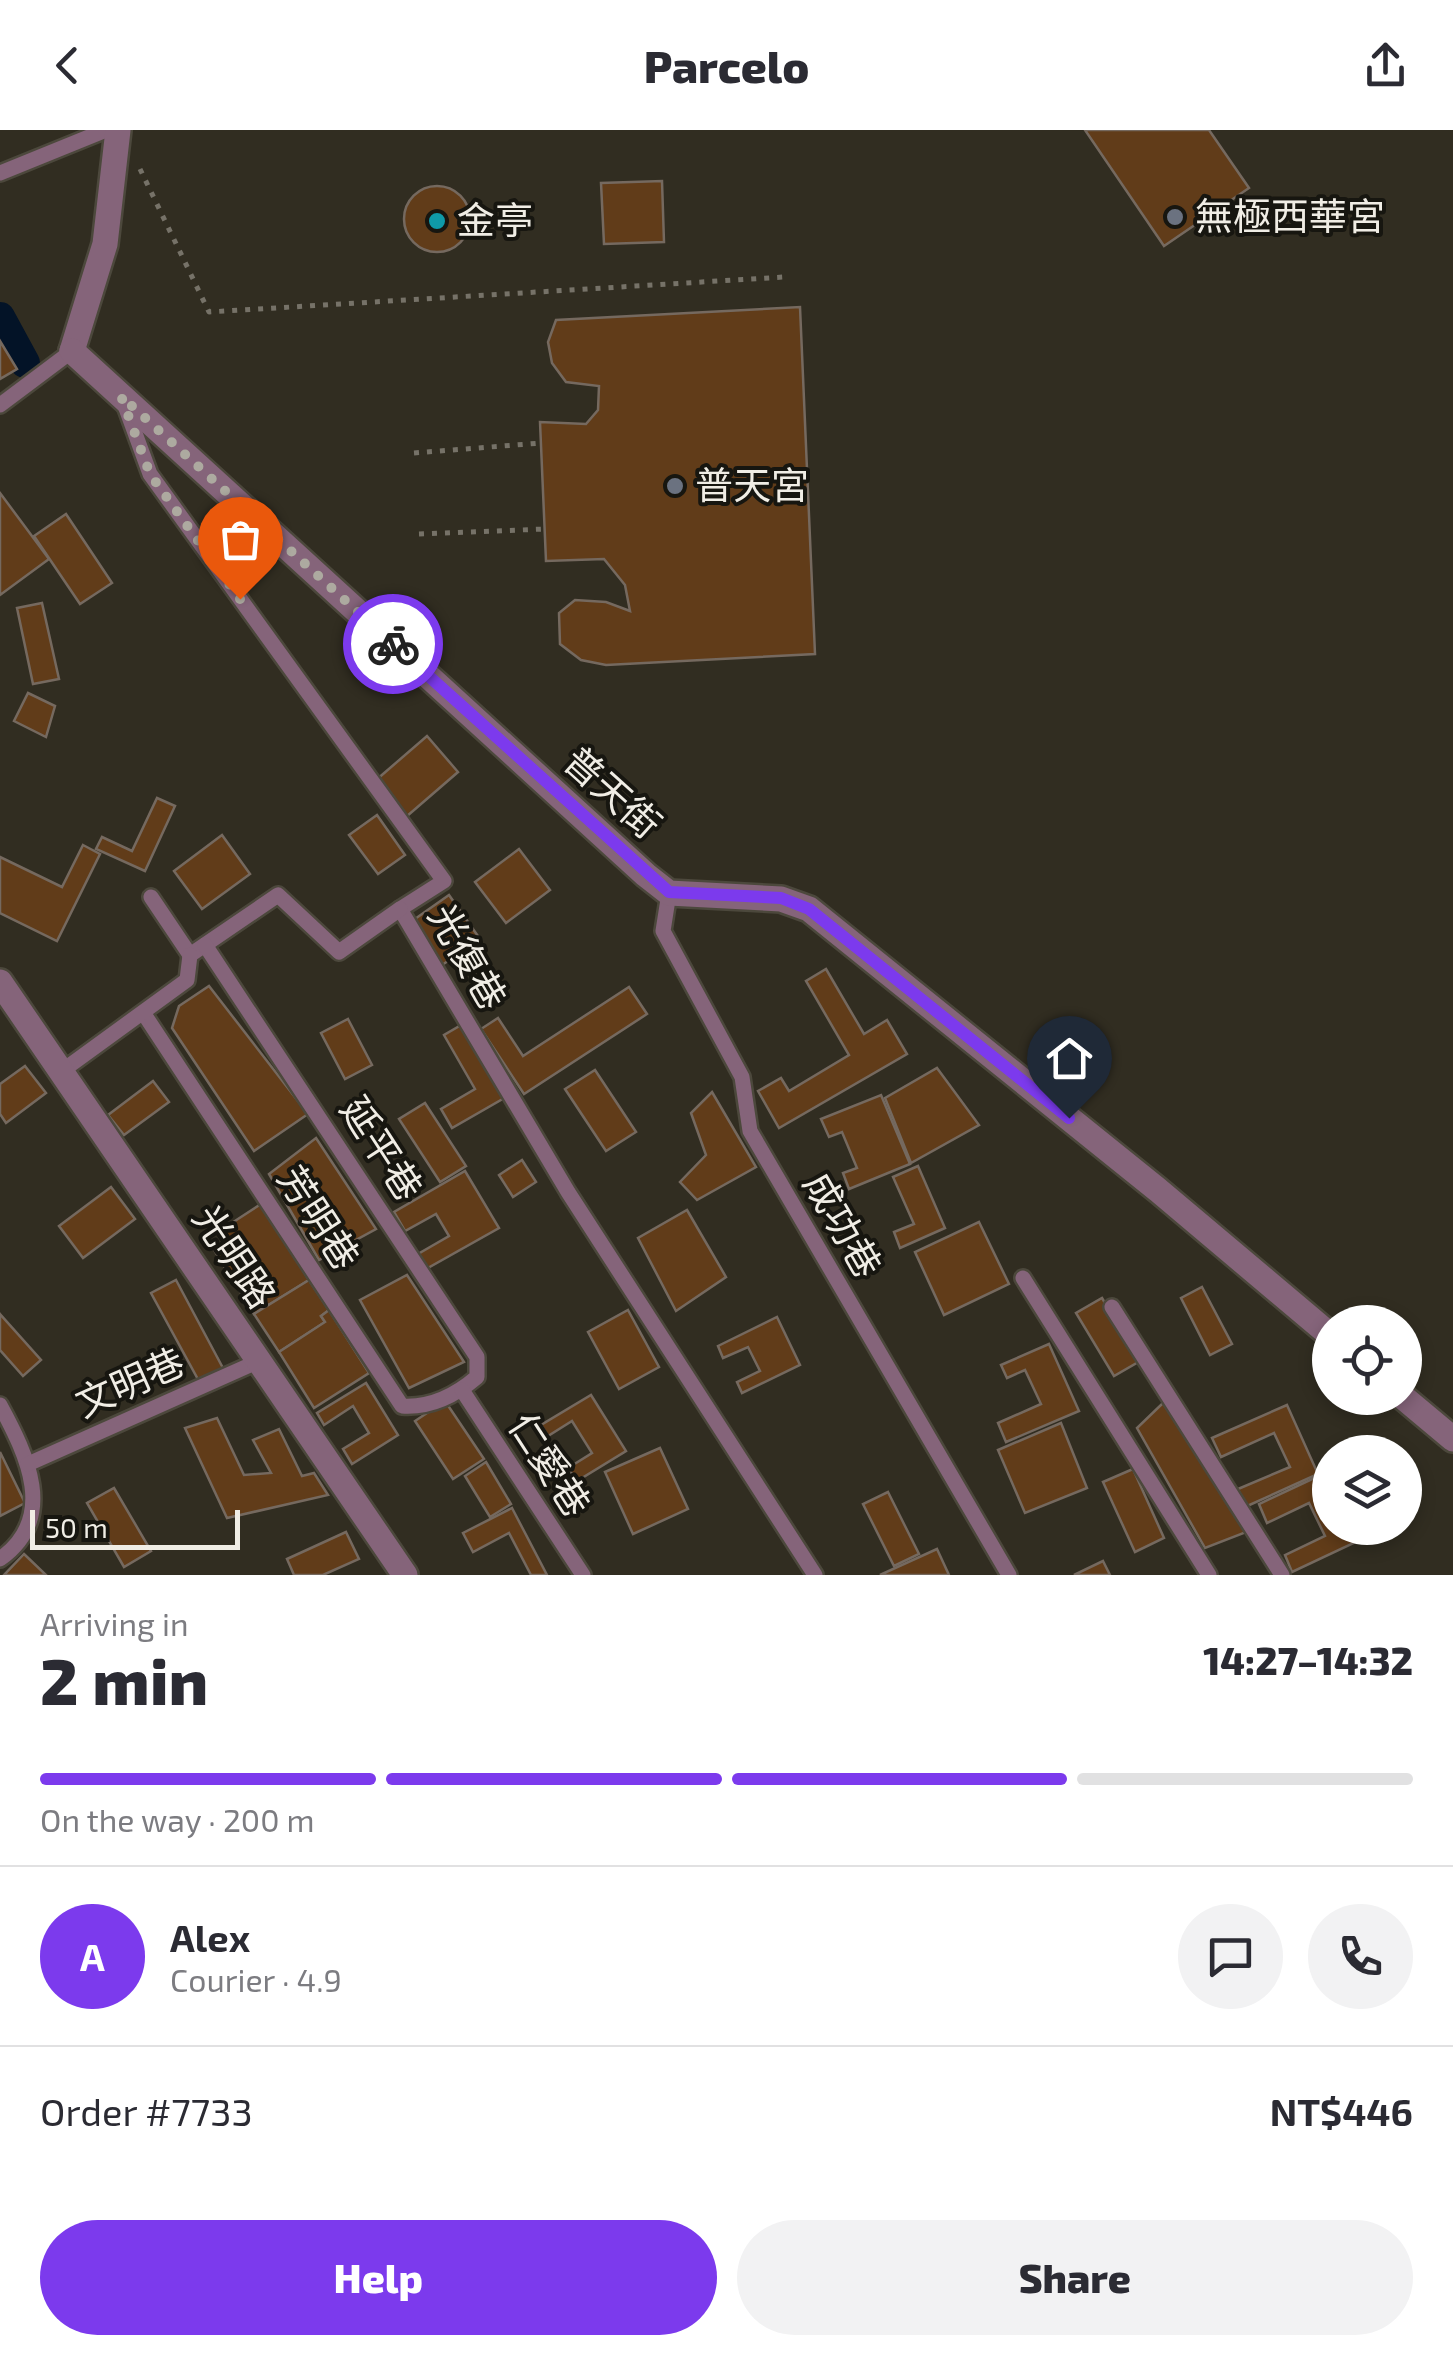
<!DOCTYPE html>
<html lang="en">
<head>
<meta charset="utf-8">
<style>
	:root { --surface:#fff; --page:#f2f2f3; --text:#2b2b33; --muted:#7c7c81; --line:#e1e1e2; --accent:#7c3aed }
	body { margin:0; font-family:"Exo 2","Noto Sans TC",sans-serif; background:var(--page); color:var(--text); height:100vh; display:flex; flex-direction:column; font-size:38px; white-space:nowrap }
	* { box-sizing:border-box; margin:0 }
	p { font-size:32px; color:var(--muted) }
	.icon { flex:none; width:55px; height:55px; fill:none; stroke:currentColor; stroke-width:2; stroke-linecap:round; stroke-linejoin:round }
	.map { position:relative; height:1445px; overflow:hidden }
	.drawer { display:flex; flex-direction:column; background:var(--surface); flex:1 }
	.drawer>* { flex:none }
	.fabs { position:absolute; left:1312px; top:1175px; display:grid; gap:20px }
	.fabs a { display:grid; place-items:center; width:110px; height:110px; border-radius:50%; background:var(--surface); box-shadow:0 5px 15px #0003; font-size:50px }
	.scale { position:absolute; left:30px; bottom:25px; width:210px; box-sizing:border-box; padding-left:10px; border:5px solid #f0ede5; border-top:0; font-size:28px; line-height:35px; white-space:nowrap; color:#f0ede5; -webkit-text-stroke:8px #171610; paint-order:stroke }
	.pin { position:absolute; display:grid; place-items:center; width:85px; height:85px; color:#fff; margin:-102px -42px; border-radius:50% 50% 50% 0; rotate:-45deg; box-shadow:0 0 10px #0007 }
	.pin .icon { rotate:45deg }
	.courier { position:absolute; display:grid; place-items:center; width:100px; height:100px; margin:-50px; border:8px solid #7c3aed; border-radius:50%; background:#fff; color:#222; box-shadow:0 2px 12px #0007 }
	.overview em { font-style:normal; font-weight:800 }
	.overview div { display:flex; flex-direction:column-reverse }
	.overview { display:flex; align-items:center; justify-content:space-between; height:170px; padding:0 40px }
	h1 { font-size:65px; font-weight:800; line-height:75px }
	.bar { display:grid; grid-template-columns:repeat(4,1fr); gap:15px 10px; align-content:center; height:120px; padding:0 40px }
	.bar i { height:12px; border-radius:8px; background:var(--line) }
	.bar .selected { background:var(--accent) }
	.bar p { grid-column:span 4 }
	.line { display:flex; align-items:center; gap:25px; padding:0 40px; border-top:2px solid var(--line) }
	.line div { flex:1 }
	.round { display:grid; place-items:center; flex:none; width:105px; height:105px; border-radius:52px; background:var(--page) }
	.cta { display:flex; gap:20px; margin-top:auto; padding:20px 40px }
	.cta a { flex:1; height:115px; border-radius:60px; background:var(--accent); color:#fff; font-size:40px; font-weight:800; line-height:115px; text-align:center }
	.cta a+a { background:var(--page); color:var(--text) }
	header { display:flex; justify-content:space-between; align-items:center; height:130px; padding:0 40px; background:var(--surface); font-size:45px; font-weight:800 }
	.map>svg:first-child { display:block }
</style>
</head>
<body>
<header><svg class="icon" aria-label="back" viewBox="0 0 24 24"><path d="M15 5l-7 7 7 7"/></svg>Parcelo<svg class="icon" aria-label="share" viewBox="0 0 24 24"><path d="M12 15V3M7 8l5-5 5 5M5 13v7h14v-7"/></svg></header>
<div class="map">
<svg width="1453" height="1445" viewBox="0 0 1453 1445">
	<rect width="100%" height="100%" fill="#312d21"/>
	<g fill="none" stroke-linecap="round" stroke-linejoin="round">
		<path stroke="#031327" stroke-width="30" d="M0 187 25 233"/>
	</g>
	<g fill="#613c19" stroke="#75695f" stroke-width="2.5">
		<path d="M1085 0H1209L1249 58 1164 116Z"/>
		<path d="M662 51 664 112 604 114 601 53Z"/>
		<circle cx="437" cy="89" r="33"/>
		<path d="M800 177 815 524 606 535 581 530 560 514 559 483 575 470 606 472 630 481 625 455 604 429 546 431 540 292 586 294 598 280 599 256 566 252 552 233 548 212 556 190Z"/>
		<path d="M0 211 17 239 0 249Z"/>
		<path d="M0 363 49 429 0 465Z"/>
		<path d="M66 384 112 453 80 474 34 406Z"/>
		<path d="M42 473 59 549 33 554 17 478Z"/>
		<path d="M28 563 55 576 46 607 14 591Z"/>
		<path d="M427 606 458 642 406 687 375 651Z"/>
		<path d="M157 668 175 676 145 741 96 719 102 707 132 721Z"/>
		<path d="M377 685 405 725 378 744 349 705Z"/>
		<path d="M222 705 250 744 202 779 174 741Z"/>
		<path d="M83 715 100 724 57 811 0 783V727L62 757Z"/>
		<path d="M519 719 550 760 506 793 475 752Z"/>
		<path d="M449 765 480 809 442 835 412 791Z"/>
		<path d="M826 839 864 904 887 890 907 924 779 998 758 961 781 948 789 961 849 925 806 851Z"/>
		<path d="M209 856 308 984 254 1021 172 898 179 876Z"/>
		<path d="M629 857 647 884 524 964 481 899 498 888 523 926Z"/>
		<path d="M348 889 372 935 345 949 321 903Z"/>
		<path d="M463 894 506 967 452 998 441 979 475 959 444 905Z"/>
		<path d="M25 936 46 963 6 993 0 984V954Z"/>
		<path d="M937 938 979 995 911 1033 885 968Z"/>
		<path d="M595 940 636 1002 606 1021 565 959Z"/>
		<path d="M153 951 169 972 124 1005 108 985Z"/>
		<path d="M712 962 756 1037 697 1070 680 1052 706 1025 691 983Z"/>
		<path d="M881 965 910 1034 849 1059 843 1043 857 1038 842 1002 829 1007 821 989Z"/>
		<path d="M425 973 466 1036 440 1052 399 989Z"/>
		<path d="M316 1008 376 1099 319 1130 269 1044Z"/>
		<path d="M522 1030 536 1052 513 1067 499 1045Z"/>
		<path d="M918 1036 945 1098 900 1118 894 1102 914 1094 893 1047Z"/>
		<path d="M465 1041 499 1098 426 1139 418 1124 449 1106 436 1084 405 1101 394 1082Z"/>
		<path d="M111 1057 135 1089 83 1128 59 1096Z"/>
		<path d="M261 1074 309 1150 254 1184 214 1120 228 1111 221 1100Z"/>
		<path d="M687 1080 726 1147 676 1181 638 1108Z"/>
		<path d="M979 1092 1009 1154 944 1185 915 1122Z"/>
		<path d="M407 1145 464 1232 409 1258 360 1170Z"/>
		<path d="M176 1150 224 1240 200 1253 151 1163Z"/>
		<path d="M309 1150 329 1180 321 1186 325 1192 279 1222 254 1184Z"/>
		<path d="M1202 1157 1232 1214 1210 1225 1181 1168Z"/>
		<path d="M1102 1168 1140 1231 1114 1246 1076 1183Z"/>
		<path d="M329 1180 369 1243 314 1278 279 1222 325 1192 321 1186Z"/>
		<path d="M628 1180 659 1237 619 1259 588 1202Z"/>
		<path d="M0 1184 41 1230 23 1246 0 1220Z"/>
		<path d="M777 1187 800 1235 742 1263 737 1252 760 1241 748 1217 723 1228 718 1216Z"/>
		<path d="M1049 1214 1079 1281 1006 1312 998 1293 1041 1274 1025 1240 1007 1248 1001 1235Z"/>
		<path d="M366 1253 398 1305 352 1334 343 1319 369 1303 353 1276 324 1295 317 1283Z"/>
		<path d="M591 1265 626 1321 577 1351 568 1338 592 1323 572 1291 548 1306 541 1295Z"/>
		<path d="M445 1271 484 1329 453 1349 415 1291Z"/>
		<path d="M1163 1273 1249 1401 1205 1418 1137 1298Z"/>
		<path d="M1287 1275 1318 1344 1245 1377 1238 1359 1290 1337 1274 1303 1221 1327 1212 1308Z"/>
		<path d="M217 1288 244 1345 271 1343 253 1310 279 1299 302 1346 314 1343 328 1365 227 1388 185 1298Z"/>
		<path d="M1061 1293 1087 1358 1025 1383 998 1320Z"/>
		<path d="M660 1318 688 1379 633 1404 605 1342Z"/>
		<path d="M0 1322 25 1373 0 1386Z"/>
		<path d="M486 1332 511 1374 490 1387 465 1346Z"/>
		<path d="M1133 1339 1164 1408 1135 1422 1103 1352Z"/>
		<path d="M1325 1343 1330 1352V1398H1351L1358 1411 1292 1442 1285 1425 1325 1406 1309 1373 1267 1393 1259 1374Z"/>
		<path d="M114 1358 151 1421 124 1437 87 1373Z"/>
		<path d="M888 1362 919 1424 894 1436 863 1374Z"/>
		<path d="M512 1378 547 1445H531L509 1403 473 1422 463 1403Z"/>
		<path d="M346 1402 359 1429 323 1445H294L287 1429Z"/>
		<path d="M937 1419 949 1445H880Z"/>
		<path d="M24 1424 46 1445H4Z"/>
		<path d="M1103 1431 1110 1445H1074Z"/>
	</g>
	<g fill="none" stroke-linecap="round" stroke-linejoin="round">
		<defs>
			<g id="service">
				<path d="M0 43 106 0"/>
				<path d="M124 273 150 344 444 751 400 779 568 1062 815 1445"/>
				<path d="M0 275 72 221"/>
				<path d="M669 763 663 801 742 947 750 1001 1009 1445"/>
				<path d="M151 767 190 825 278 765 339 822 400 779"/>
				<path d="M144 884 402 1276C431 1278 456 1265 477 1247V1227L205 815"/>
				<path d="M62 941 187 850 190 825"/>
				<path d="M1023 1148 1209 1445"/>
				<path d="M1112 1177 1282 1445"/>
				<path d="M462 1260 583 1445"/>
				<path d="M0 1275C27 1325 58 1388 0 1429"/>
				<path d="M28 1334 259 1231"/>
			</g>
			<g id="minor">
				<path d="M72 221 105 114 118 0"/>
				<path d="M0 852 405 1445"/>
			</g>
			<g id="tertiary">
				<path d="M72 221 646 745 669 763 781 769 809 779 1158 1060 1330 1205"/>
				<path d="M1404 1268 1453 1309"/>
			</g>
		</defs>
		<use href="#service" stroke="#4c483c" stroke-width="20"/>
		<use href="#minor" stroke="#4c483c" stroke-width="30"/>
		<use href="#tertiary" stroke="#4c483c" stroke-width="30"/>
		<g stroke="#767268" stroke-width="5" stroke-dasharray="5 8" stroke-linecap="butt">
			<path d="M140 39 209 182 784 147"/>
			<path d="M414 323 541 313"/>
			<path d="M419 404 545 399"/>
		</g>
		<use href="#service" stroke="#85647a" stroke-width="15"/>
		<use href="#minor" stroke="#85647a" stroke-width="25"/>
		<use href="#tertiary" stroke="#85647a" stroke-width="25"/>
	</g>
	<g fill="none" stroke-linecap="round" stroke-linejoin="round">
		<path stroke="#adaaa0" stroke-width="10" stroke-dasharray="0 18" d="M240 469 150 344 121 266 393 514"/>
		<path stroke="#7c3aed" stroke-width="12" d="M393 514 669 762 781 768 809 779 1069 988"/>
	</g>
	<g fill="#6b7280" stroke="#171610" stroke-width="4">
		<circle cx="1175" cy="87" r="10"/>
		<circle cx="675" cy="356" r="10"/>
	</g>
	<circle fill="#0f9aa8" stroke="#171610" stroke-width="4" cx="437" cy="91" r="10"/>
	<g text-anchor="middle" stroke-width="8" stroke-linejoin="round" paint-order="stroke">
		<g font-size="38" fill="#f0ede5" stroke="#171610" text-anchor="start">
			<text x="1195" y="100">無極西華宮</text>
			<text x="457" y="104">金亭</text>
			<text x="695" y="369">普天宮</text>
		</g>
		<g font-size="38" fill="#f0ede5" stroke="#171610">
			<text transform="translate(612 663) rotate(42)" y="13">普天街</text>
			<text transform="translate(467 827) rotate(60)" y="13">光復巷</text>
			<text transform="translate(381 1019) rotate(57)" y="13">延平巷</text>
			<text transform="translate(318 1088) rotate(57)" y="13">芳明巷</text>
			<text transform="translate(842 1095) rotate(60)" y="13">成功巷</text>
			<text transform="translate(234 1127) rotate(56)" y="13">光明路</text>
			<text transform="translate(130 1253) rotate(-24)" y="13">文明巷</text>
			<text transform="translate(549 1335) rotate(57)" y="13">仁愛巷</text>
		</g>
	</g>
</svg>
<div class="fabs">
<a><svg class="icon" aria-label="locate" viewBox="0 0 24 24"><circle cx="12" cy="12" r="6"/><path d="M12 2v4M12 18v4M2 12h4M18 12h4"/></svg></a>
<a><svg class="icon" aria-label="layers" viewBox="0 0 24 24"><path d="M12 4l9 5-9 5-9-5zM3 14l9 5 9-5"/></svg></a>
</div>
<div class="scale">50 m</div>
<div class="pin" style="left:240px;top:469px;background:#ea580c"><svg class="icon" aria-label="bag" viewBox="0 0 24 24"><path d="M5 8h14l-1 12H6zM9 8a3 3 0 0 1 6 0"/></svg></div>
<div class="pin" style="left:1069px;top:988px;background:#1f2937"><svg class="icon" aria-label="home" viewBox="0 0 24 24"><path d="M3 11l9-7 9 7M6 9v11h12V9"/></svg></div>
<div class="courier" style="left:393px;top:514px"><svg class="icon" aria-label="bike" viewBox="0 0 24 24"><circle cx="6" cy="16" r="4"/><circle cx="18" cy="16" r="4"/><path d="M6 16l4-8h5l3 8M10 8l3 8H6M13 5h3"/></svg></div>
</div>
<section class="drawer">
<div class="overview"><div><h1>2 min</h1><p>Arriving in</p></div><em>14:27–14:32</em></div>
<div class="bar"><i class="selected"></i><i class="selected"></i><i class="selected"></i><i></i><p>On the way · 200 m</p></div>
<div class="line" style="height:180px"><b class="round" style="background:var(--accent);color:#fff">A</b><div><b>Alex</b><p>Courier · 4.9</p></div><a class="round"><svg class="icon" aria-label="chat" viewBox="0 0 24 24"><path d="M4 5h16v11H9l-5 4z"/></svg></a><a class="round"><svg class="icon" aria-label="phone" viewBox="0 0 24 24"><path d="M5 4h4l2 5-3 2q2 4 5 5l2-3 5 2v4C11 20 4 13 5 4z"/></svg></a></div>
<div class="line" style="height:130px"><div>Order #7733</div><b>NT$446</b></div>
<div class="cta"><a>Help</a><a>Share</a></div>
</section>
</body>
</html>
